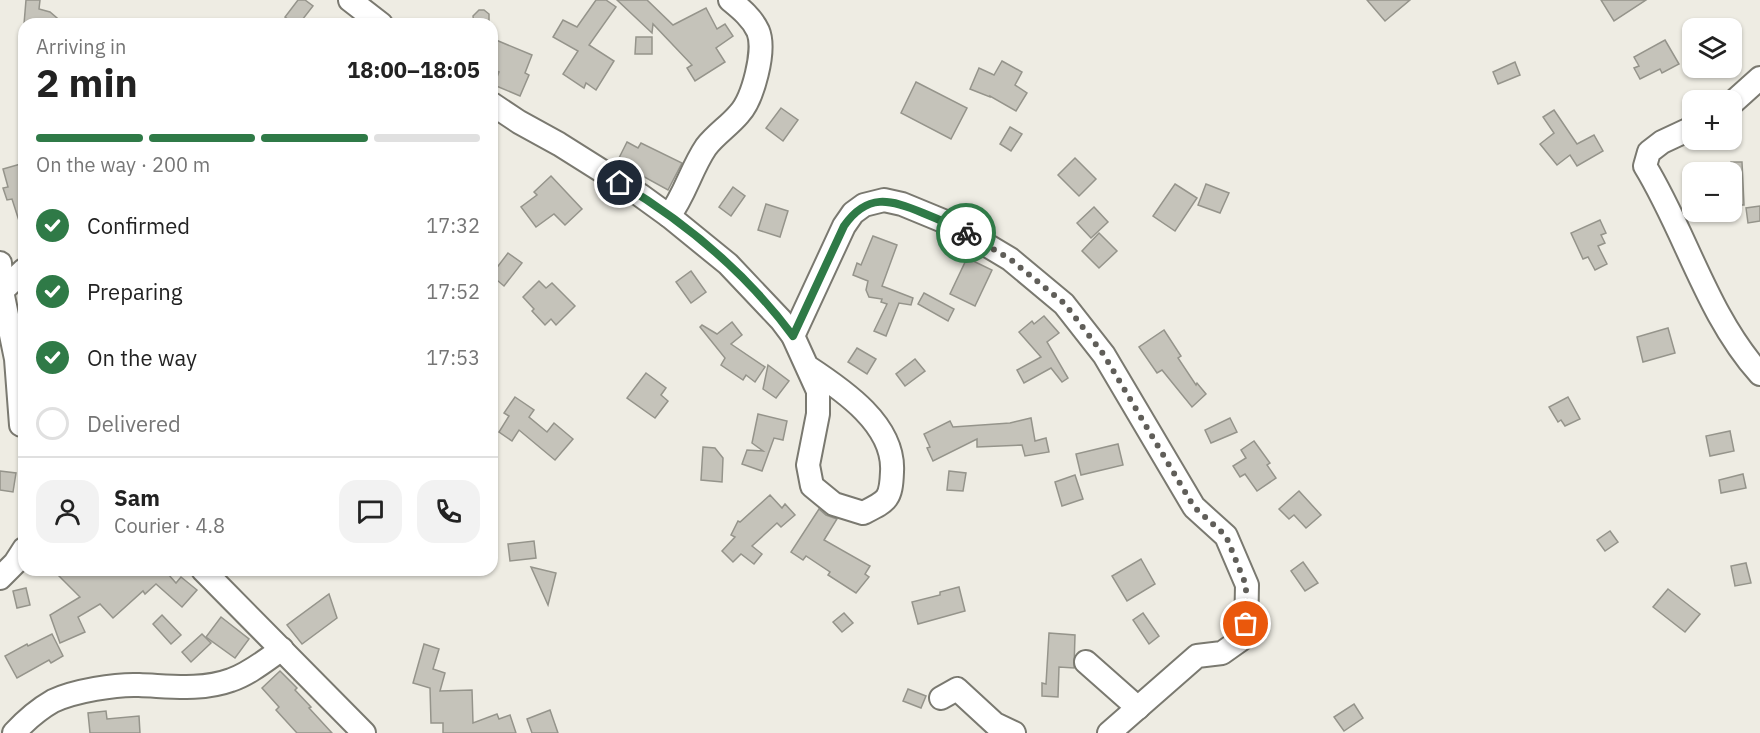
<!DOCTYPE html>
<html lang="en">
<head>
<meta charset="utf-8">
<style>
	:root { --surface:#fff; --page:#f2f2f2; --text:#222; --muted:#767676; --line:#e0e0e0; --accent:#2f7a47 }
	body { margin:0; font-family:"IBM Plex Sans",sans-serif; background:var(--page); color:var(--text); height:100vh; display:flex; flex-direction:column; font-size:22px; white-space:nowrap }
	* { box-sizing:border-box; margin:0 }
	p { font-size:20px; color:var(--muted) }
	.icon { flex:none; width:33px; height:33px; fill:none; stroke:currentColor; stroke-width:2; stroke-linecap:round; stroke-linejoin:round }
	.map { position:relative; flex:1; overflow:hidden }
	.sheet { position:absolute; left:18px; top:18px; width:480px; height:558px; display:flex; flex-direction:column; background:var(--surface); border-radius:18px; box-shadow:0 2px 4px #0004 }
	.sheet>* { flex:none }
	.fabs { position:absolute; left:1682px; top:18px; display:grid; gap:12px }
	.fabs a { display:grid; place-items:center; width:60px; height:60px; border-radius:12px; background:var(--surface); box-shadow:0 2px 4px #0004; font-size:30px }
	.pin { position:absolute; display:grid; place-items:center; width:51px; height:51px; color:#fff; margin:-26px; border:3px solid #fff; border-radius:50%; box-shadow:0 2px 6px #0007 }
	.courier { position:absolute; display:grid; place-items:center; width:60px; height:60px; margin:-30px; border:4px solid #2f7a47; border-radius:50%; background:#fff; color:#222; box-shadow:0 2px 8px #0007 }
	.headline em { font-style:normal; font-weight:700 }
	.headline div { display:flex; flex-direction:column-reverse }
	.headline { display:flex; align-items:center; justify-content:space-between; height:102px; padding:0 18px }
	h1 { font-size:39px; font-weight:700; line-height:45px }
	.bar { display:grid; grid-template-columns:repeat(4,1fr); gap:9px 6px; align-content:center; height:72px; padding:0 18px }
	.bar i { height:8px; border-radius:4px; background:var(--line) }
	.bar .active { background:var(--accent) }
	.bar p { grid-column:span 4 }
	.line { display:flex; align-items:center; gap:15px; padding:0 18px; border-top:2px solid var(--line) }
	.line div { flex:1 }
	.round { display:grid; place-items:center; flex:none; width:63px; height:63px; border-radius:18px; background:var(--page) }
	ol { padding:0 18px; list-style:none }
	li { display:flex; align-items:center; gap:18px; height:66px }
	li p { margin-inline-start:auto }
	li .icon { padding:6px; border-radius:50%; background:var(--accent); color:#fff; stroke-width:4 }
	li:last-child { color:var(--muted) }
	li i { width:33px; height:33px; border:3px solid var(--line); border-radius:50% }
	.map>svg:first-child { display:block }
</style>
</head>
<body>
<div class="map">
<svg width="1760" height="733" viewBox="0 0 1760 733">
	<rect width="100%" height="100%" fill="#eeece3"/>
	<g fill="#c5c3ba" stroke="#95948b" stroke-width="1.5">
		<path d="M26 0H40L39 9 50 12 64 24H24Z"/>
		<path d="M298 0H305L313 6 299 24H295L285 17Z"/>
		<path d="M596 0H606L616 7 589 45 614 61 596 90 586 83 584 88 563 74 578 51 553 37 563 20 577 27Z"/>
		<path d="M617 0H647L673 25 706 8 717 29 725 24 733 36 716 48 725 62 695 81 687 68 692 65 653 24 652 33Z"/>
		<path d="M1367 0H1410L1385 21Z"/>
		<path d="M1601 0H1646L1614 21Z"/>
		<path d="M479 10H484L489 14V24H474L473 16Z"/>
		<path d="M636 37H652V54H635Z"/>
		<path d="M496 40 532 55 525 73 529 75 520 96 494 85 499 72 492 69V48Z"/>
		<path d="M1665 40 1679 64 1662 73 1660 69 1640 79 1634 68 1639 66 1634 57Z"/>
		<path d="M1002 61 1022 72 1015 85 1027 93 1016 111 990 96V97L970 89 979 68 994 75Z"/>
		<path d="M1515 62 1520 75 1498 84 1493 72Z"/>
		<path d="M916 82 967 108 951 139 901 113Z"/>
		<path d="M781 108 798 120 783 141 766 128Z"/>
		<path d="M1554 110 1577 144 1594 135 1603 151 1577 166 1570 155 1557 165 1540 144 1554 133 1543 117Z"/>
		<path d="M1010 127 1022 134 1011 151 1000 144Z"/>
		<path d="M627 142 638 148 641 143 682 163 668 190 617 162Z"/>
		<path d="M1075 158 1096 179 1079 196 1058 175Z"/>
		<path d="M1731 162H1742L1744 205H1731Z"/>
		<path d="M24 163V226L21 227 12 199 7 200 3 188 8 187 3 169Z"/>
		<path d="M551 176 582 209 565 225 554 214 536 227 521 207 537 195 534 192Z"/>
		<path d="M1175 184 1197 198 1175 231 1153 216Z"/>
		<path d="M1206 184 1229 193 1220 213 1198 205Z"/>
		<path d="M733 187 745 196 731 216 719 207Z"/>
		<path d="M766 204 788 211 780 237 758 230Z"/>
		<path d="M1760 206V221L1748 223 1746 208Z"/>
		<path d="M1094 207 1108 222 1091 238 1077 223Z"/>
		<path d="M1600 220 1606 233 1601 235 1605 243 1598 246 1607 264 1595 270 1588 257 1583 259 1571 233Z"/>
		<path d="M1099 233 1117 251 1099 268 1082 251Z"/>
		<path d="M873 236 897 245 882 286 913 298 911 305 899 303 886 336 874 331 887 304 881 302 882 299 869 297 866 290 868 281 853 275 857 263 861 265Z"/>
		<path d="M508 253 522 263 504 286 492 276V274Z"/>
		<path d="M967 258 992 270 975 306 950 294Z"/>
		<path d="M691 271 706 292 691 303 676 282Z"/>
		<path d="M539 281 546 288 552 283 575 306 556 325 551 319 545 325 532 311 534 309 523 297Z"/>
		<path d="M924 293 954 309 948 321 918 304Z"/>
		<path d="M1044 316 1059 333 1047 342 1068 378 1062 382 1051 368 1024 383 1017 370 1041 357 1019 332 1032 321 1034 324Z"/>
		<path d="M732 322 742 335 731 344 765 367 755 382 746 375 743 380 721 365 725 358 700 327 702 325 717 334Z"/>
		<path d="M1668 328 1675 353 1643 362 1637 337Z"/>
		<path d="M1164 330 1181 356 1178 358 1196 385 1197 383 1206 394 1192 407 1162 370 1157 373 1139 347Z"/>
		<path d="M857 348 876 359 867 374 848 362Z"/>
		<path d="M915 359 925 371 905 386 896 374Z"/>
		<path d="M768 365 789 381 776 398 763 389Z"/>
		<path d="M646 373 666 388 661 395 668 401 655 418 627 398Z"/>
		<path d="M515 397 534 410 529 417 547 432 554 423 573 439 555 460 519 430 512 441 499 432 509 416 504 413Z"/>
		<path d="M1568 397 1580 419 1565 426 1561 420 1558 422 1549 407Z"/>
		<path d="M758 414 787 421 783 440 774 438 762 471 742 464 747 450 763 451 752 443Z"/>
		<path d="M1031 418 1035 441 1046 438 1049 452 1025 456 1022 445 977 447V439L933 461 927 448 930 447 924 434 950 421 953 427 1010 423Z"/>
		<path d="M1230 418 1237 432 1211 443 1205 430Z"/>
		<path d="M1730 431 1734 451 1710 456 1706 436Z"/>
		<path d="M1254 441 1270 463 1267 465 1276 478 1257 491 1245 474 1240 477 1233 466 1246 458 1241 450Z"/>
		<path d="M1118 444 1123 465 1081 475 1076 454Z"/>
		<path d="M703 447 715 448 723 458 722 482 701 480Z"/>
		<path d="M0 471 16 473 13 492 0 490Z"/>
		<path d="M949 471 966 473 963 491 947 490Z"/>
		<path d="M1743 474 1746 488 1721 493 1719 480Z"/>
		<path d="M1075 475 1083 499 1062 506 1055 482Z"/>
		<path d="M1299 491 1321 515 1306 528 1294 515 1289 519 1279 509Z"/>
		<path d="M770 495 782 508 785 504 795 515 781 527 777 523 752 546 762 554 754 564 741 554 733 562 722 551 735 537 731 535 738 521 740 522Z"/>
		<path d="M819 509 826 515 837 519 824 540 870 566 865 574 869 577 856 593 828 575 830 572 806 556 803 560 791 552Z"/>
		<path d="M1610 531 1618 542 1605 551 1597 540Z"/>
		<path d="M534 541 536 558 510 561 508 544Z"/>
		<path d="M1141 559 1155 584 1127 601 1112 576Z"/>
		<path d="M1303 562 1318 583 1305 591 1291 571Z"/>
		<path d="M1746 563 1751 583 1735 586 1731 566Z"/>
		<path d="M531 567 556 573 548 605Z"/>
		<path d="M53 570H171L168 574 176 583 181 577 197 590 182 607 156 584 145 594 143 591 113 618 100 604 78 617 85 632 60 643 50 615 80 597Z"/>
		<path d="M959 587 965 611 918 624 912 602 940 595V592Z"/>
		<path d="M26 588 30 605 17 608 13 591Z"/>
		<path d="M1668 589 1700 614 1685 632 1653 607Z"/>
		<path d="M329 594 337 618 302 644 287 625Z"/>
		<path d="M844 613 853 623 842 632 833 622Z"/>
		<path d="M1143 613 1159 636 1149 644 1133 620Z"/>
		<path d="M162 615 181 635 171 644 153 624Z"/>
		<path d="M221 617 249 639 235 658 206 637Z"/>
		<path d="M1049 633 1075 635 1074 668 1059 667 1058 697 1042 696V683L1046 684Z"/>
		<path d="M52 634 63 656 51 663 49 660 17 678 5 656 27 644 28 646Z"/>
		<path d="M202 634 211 643 191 662 182 652Z"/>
		<path d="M424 644 439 649 433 669 445 673 440 691 472 690 473 723 497 714 499 719 510 715 516 733H443V723H431L430 688 413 683Z"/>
		<path d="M280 671 297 688 295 690 311 707 309 708 332 733H297L276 710 279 707 262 688Z"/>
		<path d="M908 689 926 696 921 708 903 701Z"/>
		<path d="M1354 704 1363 718 1344 731 1334 717Z"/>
		<path d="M550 710 558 733H532L527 719Z"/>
		<path d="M106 711 107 719 139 716 140 733H90L88 713Z"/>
	</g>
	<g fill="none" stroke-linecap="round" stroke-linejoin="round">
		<defs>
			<g id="minor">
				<path d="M350 0 381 24"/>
				<path d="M492 104 519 122 559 144 640 195 669 216 728 264 781 320 793 336 818 391V414L808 465 812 486 834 504 863 513C887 501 891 500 892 472 895 425 843 390 808 367"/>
				<path d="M1731 104 1760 78"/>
				<path d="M1692 128 1662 142 1649 152 1645 166C1686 233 1707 315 1760 374"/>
				<path d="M669 216C685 195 691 169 706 147 716 134 729 126 739 114 753 99 766 50 758 31 752 18 741 9 730 0"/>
				<path d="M0 263 2 291 16 359 21 425"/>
				<path d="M2 291 24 270"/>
				<path d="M793 336 844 226 853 213 864 205 884 200 902 204 953 225 1010 259 1064 304 1104 355 1194 507 1226 536 1247 585 1246 636 1222 653 1197 656 1109 733"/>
				<path d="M203 570 364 733"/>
				<path d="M0 578 15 563 24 549"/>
				<path d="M1086 662 1138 708"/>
				<path d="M941 698 957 689 995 724 1014 733"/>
				<path d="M14 733C25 721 39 709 53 701 74 691 116 684 139 685 169 686 201 691 231 680 249 674 266 660 282 649"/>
			</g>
		</defs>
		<use href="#minor" stroke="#7a7970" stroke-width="26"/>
		<use href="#minor" stroke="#fff" stroke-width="22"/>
	</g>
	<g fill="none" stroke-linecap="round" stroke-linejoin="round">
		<path stroke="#605e59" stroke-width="6" stroke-dasharray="0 10.8" d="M966 233 1010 259 1065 304 1104 355 1194 507 1226 536 1246 585V624"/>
		<path stroke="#2f7a47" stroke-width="8" d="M620 183C685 222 747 274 793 336L844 226C867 193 890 199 923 213 938 219 952 225 966 233"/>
	</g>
</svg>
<div class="fabs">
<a><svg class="icon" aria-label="layers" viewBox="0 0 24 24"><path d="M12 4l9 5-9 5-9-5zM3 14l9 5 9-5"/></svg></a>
<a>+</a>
<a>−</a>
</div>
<div class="pin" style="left:1246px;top:624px;background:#ea580c"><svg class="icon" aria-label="bag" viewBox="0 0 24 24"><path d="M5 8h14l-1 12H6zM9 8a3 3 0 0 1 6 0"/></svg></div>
<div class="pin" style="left:620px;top:183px;background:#1f2937"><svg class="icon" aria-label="home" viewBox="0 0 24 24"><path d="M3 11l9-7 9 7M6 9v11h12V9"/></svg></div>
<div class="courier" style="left:966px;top:233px"><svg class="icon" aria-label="bike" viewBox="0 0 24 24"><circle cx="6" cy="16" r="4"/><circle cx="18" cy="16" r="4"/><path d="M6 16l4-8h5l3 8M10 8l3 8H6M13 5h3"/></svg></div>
<section class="sheet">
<div class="headline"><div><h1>2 min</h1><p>Arriving in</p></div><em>18:00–18:05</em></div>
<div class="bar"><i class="active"></i><i class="active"></i><i class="active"></i><i></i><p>On the way · 200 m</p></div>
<ol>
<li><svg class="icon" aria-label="check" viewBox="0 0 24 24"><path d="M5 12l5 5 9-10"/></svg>Confirmed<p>17:32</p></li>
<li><svg class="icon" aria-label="check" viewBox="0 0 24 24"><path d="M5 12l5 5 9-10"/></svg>Preparing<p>17:52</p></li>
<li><svg class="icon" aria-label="check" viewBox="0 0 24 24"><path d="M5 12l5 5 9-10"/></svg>On the way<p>17:53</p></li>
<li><i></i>Delivered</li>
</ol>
<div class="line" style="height:108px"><a class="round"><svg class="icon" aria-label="person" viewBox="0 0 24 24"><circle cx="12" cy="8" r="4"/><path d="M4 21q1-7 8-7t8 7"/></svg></a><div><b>Sam</b><p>Courier · 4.8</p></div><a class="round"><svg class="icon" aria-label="chat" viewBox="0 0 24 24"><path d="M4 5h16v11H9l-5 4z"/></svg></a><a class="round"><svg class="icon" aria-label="phone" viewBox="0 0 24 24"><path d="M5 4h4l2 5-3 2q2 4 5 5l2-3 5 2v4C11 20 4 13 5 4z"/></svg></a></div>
</section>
</div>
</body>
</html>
